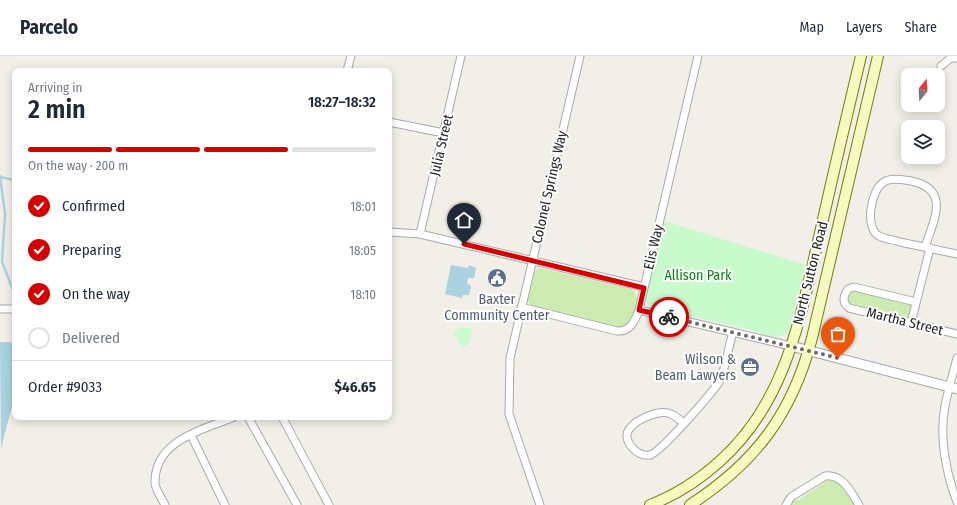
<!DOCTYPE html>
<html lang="en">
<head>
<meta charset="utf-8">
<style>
	:root { --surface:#fff; --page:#f6f6f7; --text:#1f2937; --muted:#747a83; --line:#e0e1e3; --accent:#d40000 }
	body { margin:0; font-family:"Fira Sans Condensed",sans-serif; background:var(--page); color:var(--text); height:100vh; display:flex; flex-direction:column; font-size:15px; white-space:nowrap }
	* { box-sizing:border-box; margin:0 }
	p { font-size:13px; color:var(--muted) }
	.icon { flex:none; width:22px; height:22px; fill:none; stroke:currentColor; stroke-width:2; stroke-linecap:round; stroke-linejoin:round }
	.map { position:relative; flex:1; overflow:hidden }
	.side { position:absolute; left:12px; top:12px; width:380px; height:352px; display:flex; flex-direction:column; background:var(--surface); border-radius:8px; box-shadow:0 2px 10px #0003 }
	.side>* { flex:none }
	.needle { width:26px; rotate:18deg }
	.tools { position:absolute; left:901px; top:12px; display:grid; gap:8px }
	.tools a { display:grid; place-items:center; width:44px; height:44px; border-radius:8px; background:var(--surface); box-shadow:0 2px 10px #0003; font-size:20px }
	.pin { position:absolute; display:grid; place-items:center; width:34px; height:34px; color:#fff; margin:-41px -17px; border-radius:50% 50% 50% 0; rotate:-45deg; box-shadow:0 0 4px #0007 }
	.pin .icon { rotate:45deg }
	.courier { position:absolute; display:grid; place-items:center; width:40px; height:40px; margin:-20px; border:3px solid #d40000; border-radius:50%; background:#fff; color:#222; box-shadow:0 1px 5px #0007 }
	.head em { font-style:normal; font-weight:600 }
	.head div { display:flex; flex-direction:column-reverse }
	.head { display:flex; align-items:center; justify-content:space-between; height:68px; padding:0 16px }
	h1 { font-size:26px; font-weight:600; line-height:30px }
	.bar { display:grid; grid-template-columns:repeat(4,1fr); gap:6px 4px; align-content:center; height:48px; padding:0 16px }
	.bar i { height:5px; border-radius:3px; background:var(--line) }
	.bar .active { background:var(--accent) }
	.bar p { grid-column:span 4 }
	.line { display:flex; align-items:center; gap:10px; padding:0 16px; border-top:1px solid var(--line) }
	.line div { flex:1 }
	ol { padding:0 16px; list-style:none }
	li { display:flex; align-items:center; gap:12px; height:44px }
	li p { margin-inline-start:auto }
	li .icon { padding:4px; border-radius:50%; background:var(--accent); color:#fff; stroke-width:4 }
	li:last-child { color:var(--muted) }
	li i { width:22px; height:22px; border:2px solid var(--line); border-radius:50% }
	header { display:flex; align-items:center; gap:24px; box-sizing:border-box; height:56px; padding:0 20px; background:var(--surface); border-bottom:1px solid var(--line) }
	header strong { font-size:19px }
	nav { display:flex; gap:22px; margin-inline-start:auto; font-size:14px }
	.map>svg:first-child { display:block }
</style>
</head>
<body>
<header>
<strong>Parcelo</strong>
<nav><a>Map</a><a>Layers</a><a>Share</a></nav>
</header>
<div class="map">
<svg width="957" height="449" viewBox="0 0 957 449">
	<rect width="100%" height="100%" fill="#f2efe9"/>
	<g fill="#cdebb0">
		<path d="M539 212 632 233C643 242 634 271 618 271L531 250 527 244 532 218Z"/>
		<path d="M852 234 913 248 910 262 908 263 851 249 848 247 846 241Z"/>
		<path d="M829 423C841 424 850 439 854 449H790L794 444H799Z"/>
	</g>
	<g fill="#c8facc">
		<path d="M664 165 806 209 789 275C781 282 766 286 759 276L668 255 664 256 647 250 645 243 662 181 660 177Z"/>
		<path d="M464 271 470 272 472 275C471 282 471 288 463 291L453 277 459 272Z"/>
	</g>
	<g fill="#aad3df">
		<path d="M451 209 468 212 469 209 476 212 474 222H468L467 227 471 230 469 239H463L462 242 445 238Z"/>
		<path d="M0 286H15V339L1 392Z"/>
	</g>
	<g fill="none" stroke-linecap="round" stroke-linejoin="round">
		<g stroke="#aad3df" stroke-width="2.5">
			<path d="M0 120 5 158 2 206 15 239"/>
			<path d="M0 121 15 124"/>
		</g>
		<defs>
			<g id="minor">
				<path d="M941 10 951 2H957"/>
				<path d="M347 15 351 0"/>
				<path d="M389 66 444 77"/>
				<path d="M389 176 420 178 644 231"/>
				<path d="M420 178 461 0"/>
				<path d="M925 191C934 164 951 133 911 125 904 124 891 121 884 126 871 133 864 172 879 180 885 183 894 184 900 186 919 190 938 194 957 198"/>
				<path d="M916 246 854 231 848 233C843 240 842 247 849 252L957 278"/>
				<path d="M521 251 617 275C630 276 635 265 639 254L698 0"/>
				<path d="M0 253H15"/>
				<path d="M639 254 791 290"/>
				<path d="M911 267 930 192"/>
				<path d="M957 302C953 318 948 334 945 350 939 381 946 417 957 446"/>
				<path d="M248 361 297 449"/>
				<path d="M282 361 329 449"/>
				<path d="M684 367C680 364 675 360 671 358 660 353 637 363 630 372 620 383 637 402 650 399 660 397 712 337 719 326 725 316 729 288 733 276"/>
				<path d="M191 379 225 449"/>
				<path d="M165 449C162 443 155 433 155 427 154 384 203 374 234 361"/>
				<path d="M540 449 509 358 510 302 580 0"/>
				<path d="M786 449 791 441 825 420C843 418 851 436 859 449"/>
			</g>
			<path id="tertiary" d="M791 290 957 333"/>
			<g id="secondary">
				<path d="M650 449C676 439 699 424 719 406 787 346 800 261 820 177 833 118 847 59 861 0"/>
				<path d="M690 449C756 406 792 358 812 282L878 0"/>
			</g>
		</defs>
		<use href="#minor" stroke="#a9a9a9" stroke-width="9"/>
		<use href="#tertiary" stroke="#a9a9a9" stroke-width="11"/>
		<use href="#secondary" stroke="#707d05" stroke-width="12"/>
		<use href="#minor" stroke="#fff" stroke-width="7"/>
		<use href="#tertiary" stroke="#fff" stroke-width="9"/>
		<use href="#secondary" stroke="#f7fabf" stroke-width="10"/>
	</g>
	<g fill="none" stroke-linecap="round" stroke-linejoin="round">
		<path stroke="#6b6a68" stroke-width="4" stroke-dasharray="0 7.2" d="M669 261 838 302"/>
		<path stroke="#d40000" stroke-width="5" d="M464 188 644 232 639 254 669 261"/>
	</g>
	<defs>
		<symbol id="civic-disc" viewBox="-11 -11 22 22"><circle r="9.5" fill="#5c6f8a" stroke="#fff"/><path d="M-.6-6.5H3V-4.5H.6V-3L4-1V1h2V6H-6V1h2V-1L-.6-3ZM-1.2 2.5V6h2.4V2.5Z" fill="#fff"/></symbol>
		<symbol id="office-disc" viewBox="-11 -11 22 22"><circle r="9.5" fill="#5c6f8a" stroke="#fff"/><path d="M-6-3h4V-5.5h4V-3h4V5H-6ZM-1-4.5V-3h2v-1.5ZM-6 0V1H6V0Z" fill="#fff"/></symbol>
	</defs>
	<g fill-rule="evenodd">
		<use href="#civic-disc" x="486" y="211" width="22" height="22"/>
		<use href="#office-disc" x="739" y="300" width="22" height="22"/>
	</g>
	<g text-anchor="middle" stroke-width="4" stroke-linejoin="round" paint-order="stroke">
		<g font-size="14" fill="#222" stroke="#fff">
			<text transform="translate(441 89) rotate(-77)" y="5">Julia Street</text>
			<text transform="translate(549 131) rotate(-77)" y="5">Colonel Springs Way</text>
			<text transform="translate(653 191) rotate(-77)" y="5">Elis Way</text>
			<text transform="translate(810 217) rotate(-76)" y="5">North Sutton Road</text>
			<text transform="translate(905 265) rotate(14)" y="5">Martha Street</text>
		</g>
		<g font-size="14" fill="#0c8416" stroke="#fff">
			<text x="698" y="224">Allison Park</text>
		</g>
		<g font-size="14" fill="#4e5e75" stroke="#fff">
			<text x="497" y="248">Baxter<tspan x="497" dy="16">Community Center</tspan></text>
			<text x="736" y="308" text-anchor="end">Wilson &amp;<tspan x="736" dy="16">Beam Lawyers</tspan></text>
		</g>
	</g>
</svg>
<div class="tools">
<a><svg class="needle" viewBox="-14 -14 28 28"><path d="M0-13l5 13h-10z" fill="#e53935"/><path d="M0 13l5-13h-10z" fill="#747a83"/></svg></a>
<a><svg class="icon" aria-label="layers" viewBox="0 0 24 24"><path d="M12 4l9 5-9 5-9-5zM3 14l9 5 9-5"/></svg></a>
</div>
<div class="pin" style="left:838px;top:302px;background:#ea580c"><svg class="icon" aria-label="bag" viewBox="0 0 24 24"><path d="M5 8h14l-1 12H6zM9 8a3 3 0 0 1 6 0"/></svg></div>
<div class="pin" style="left:464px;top:188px;background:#1f2937"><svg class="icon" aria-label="home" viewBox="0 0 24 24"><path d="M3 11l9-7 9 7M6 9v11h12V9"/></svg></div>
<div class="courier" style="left:669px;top:261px"><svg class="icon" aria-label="bike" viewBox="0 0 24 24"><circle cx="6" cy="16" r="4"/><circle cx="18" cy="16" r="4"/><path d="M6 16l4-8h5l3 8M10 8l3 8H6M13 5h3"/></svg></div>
<section class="side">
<div class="head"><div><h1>2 min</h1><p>Arriving in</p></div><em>18:27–18:32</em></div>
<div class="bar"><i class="active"></i><i class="active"></i><i class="active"></i><i></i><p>On the way · 200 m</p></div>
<ol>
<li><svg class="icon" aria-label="check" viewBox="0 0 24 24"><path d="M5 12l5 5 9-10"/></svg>Confirmed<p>18:01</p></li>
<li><svg class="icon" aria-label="check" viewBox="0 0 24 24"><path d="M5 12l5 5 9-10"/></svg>Preparing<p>18:05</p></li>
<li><svg class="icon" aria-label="check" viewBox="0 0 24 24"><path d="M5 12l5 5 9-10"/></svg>On the way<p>18:10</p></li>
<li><i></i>Delivered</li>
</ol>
<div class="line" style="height:52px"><div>Order #9033</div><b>$46.65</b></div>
</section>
</div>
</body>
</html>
